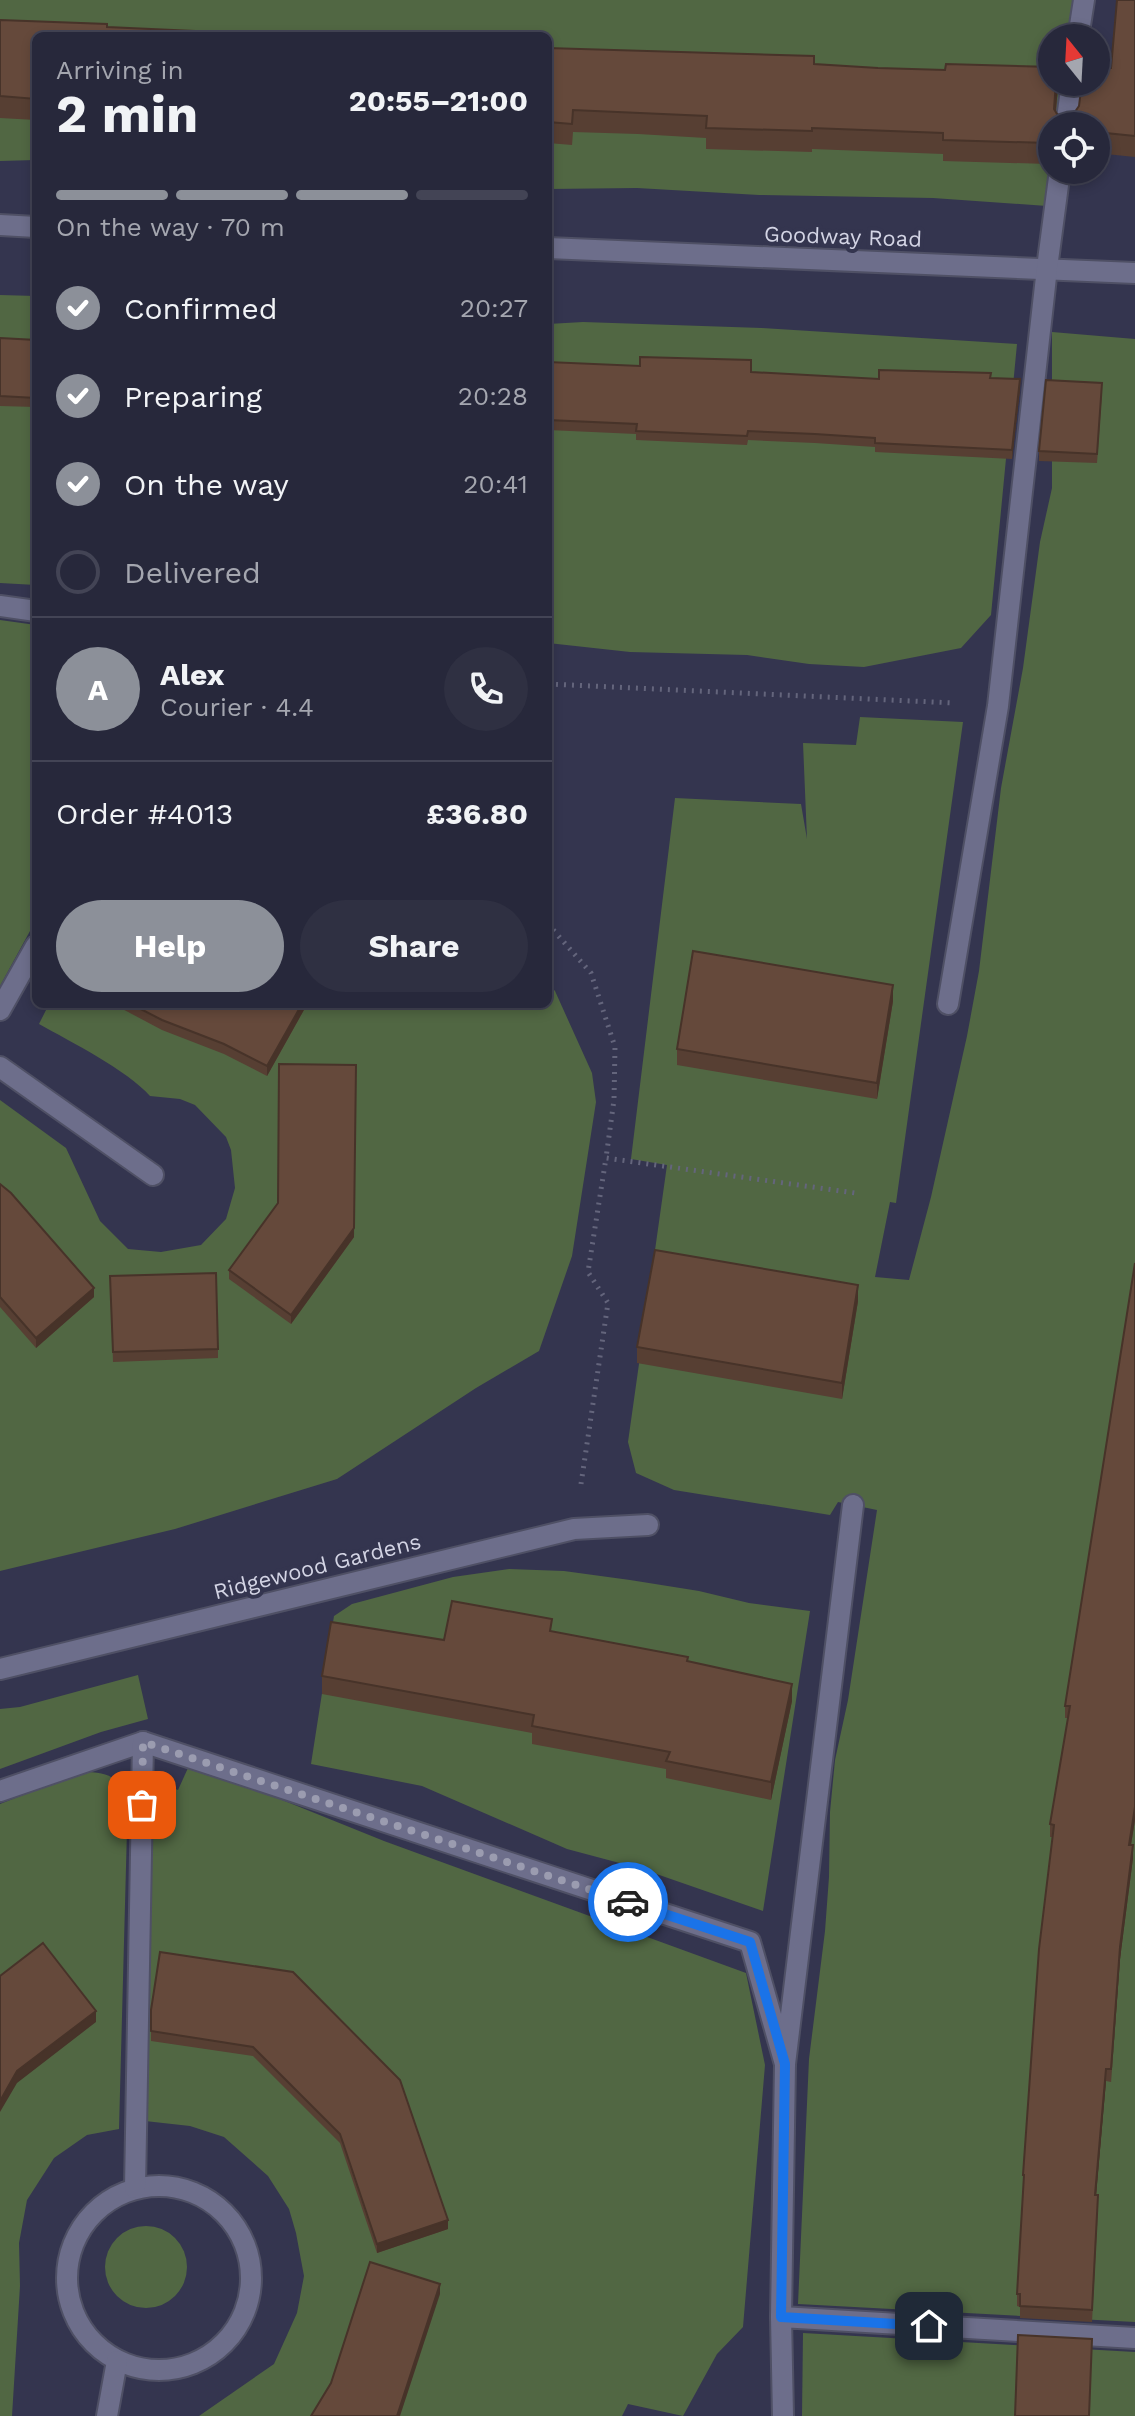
<!DOCTYPE html>
<html lang="en">
<head>
<meta charset="utf-8">
<style>
	:root { --surface:#27283b; --page:#2f3042; --text:#f1f3f6; --muted:#a4a6af; --line:#434455; --accent:#8c9099 }
	body { margin:0; font-family:"Work Sans",sans-serif; background:var(--page); color:var(--text); height:100vh; display:flex; flex-direction:column; font-size:30px; white-space:nowrap }
	* { box-sizing:border-box; margin:0 }
	p { font-size:26px; color:var(--muted) }
	.icon { flex:none; width:44px; height:44px; fill:none; stroke:currentColor; stroke-width:2; stroke-linecap:round; stroke-linejoin:round }
	.map { position:relative; flex:1; overflow:hidden }
	.drawer { position:absolute; left:32px; top:32px; width:520px; height:976px; display:flex; flex-direction:column; background:var(--surface); border-radius:12px; box-shadow:0 4px 12px #0003,0 0 0 2px var(--line) }
	.drawer>* { flex:none }
	.needle { width:52px; rotate:342deg }
	.controls { position:absolute; left:1038px; top:24px; display:grid; gap:16px }
	.controls a { display:grid; place-items:center; width:72px; height:72px; border-radius:50%; background:var(--surface); box-shadow:0 4px 12px #0003,0 0 0 2px var(--line); font-size:40px }
	.pin { position:absolute; display:grid; place-items:center; width:68px; height:68px; color:#fff; margin:-34px; border-radius:16px; box-shadow:0 4px 12px #0006 }
	.courier { position:absolute; display:grid; place-items:center; width:80px; height:80px; margin:-40px; border:6px solid #1a73e8; border-radius:50%; background:#fff; color:#222; box-shadow:0 2px 10px #0007 }
	.head em { font-style:normal; font-weight:700 }
	.head div { display:flex; flex-direction:column-reverse }
	.head { display:flex; align-items:center; justify-content:space-between; height:136px; padding:0 24px }
	h1 { font-size:52px; font-weight:700; line-height:60px }
	.bar { display:grid; grid-template-columns:repeat(4,1fr); gap:12px 8px; align-content:center; height:96px; padding:0 24px }
	.bar i { height:10px; border-radius:6px; background:var(--line) }
	.bar .selected { background:var(--accent) }
	.bar p { grid-column:span 4 }
	.line { display:flex; align-items:center; gap:20px; padding:0 24px; border-top:2px solid var(--line) }
	.line div { flex:1 }
	.round { display:grid; place-items:center; flex:none; width:84px; height:84px; border-radius:42px; background:var(--page) }
	ol { padding:0 24px; list-style:none }
	li { display:flex; align-items:center; gap:24px; height:88px }
	li p { margin-inline-start:auto }
	li .icon { padding:8px; border-radius:50%; background:var(--accent); color:#fff; stroke-width:4 }
	li:last-child { color:var(--muted) }
	li i { width:44px; height:44px; border:4px solid var(--line); border-radius:50% }
	.button { display:flex; gap:16px; margin-top:auto; padding:16px 24px }
	.button a { flex:1; height:92px; border-radius:48px; background:var(--accent); color:#fff; font-size:32px; font-weight:700; line-height:92px; text-align:center }
	.button a+a { background:var(--page); color:var(--text) }
	.map>svg:first-child { display:block }
</style>
</head>
<body>
<div class="map">
<svg width="1135" height="2416" viewBox="0 0 1135 2416">
	<rect width="100%" height="100%" fill="#34354f"/>
	<g fill="#516743">
		<path d="M0 0H1076L1070 38H1052V82H1064L1058 126H1052V170L1047 206 933 198 759 195 637 188 548 189V36H36V160L0 161Z"/>
		<path d="M0 295 36 296V585L0 583Z"/>
		<path d="M583 322 762 328 1017 344 991 615 961 648 864 667 809 664 747 655 630 652 548 643V324Z"/>
		<path d="M1052 332 1135 339V2322L798 2304 809 2059 825 1931 829 1877 830 1812 835 1760 848 1700 877 1510 838 1502 830 1515 674 1490 636 1473 628 1442 667 1165 631 1159 675 798 801 804 807 839 803 743 856 745 860 717 963 722 896 1203 890 1202 875 1277 909 1280 931 1197 967 1036 979 971 1001 788 1023 668 1040 542 1052 488Z"/>
		<path d="M0 620 36 625V920L0 986Z"/>
		<path d="M548 983 555 991 592 1073 596 1102 572 1256 539 1351 476 1388 337 1479 175 1529 0 1571V1100L66 1148 100 1221 128 1249 161 1252 201 1245 226 1219 235 1188 231 1150 226 1137 195 1105 180 1099 150 1096C127 1070 71 1042 39 1024L49 1004H548Z"/>
		<path d="M509 1569 564 1571 630 1580 699 1591 749 1603 810 1611 763 1911 642 1869 567 1849 422 1786 311 1764 334 1616 352 1604 453 1577Z"/>
		<path d="M138 1675 148 1719 101 1732 0 1769V1709L20 1707Z"/>
		<path d="M188 1768 255 1789 384 1841 746 1973 765 2065 743 2327 717 2354 683 2416 628 2404 622 2416H199L274 2364 297 2313 304 2276 296 2233 289 2209 268 2176 224 2137 190 2126 145 2121 154 1780 178 1790Z"/>
		<path d="M81 1772C105 1772 112 1774 128 1792L119 2129 87 2135 54 2158 27 2200 19 2243 20 2286 12 2416H0V1804Z"/>
		<circle cx="146" cy="2267" r="41"/>
		<path d="M803 2333 1135 2352V2416H802Z"/>
	</g>
	<g fill="none" stroke-linecap="round" stroke-linejoin="round">
		<defs>
			<g id="minor">
				<path d="M1078 38 1084 0"/>
				<path d="M1066 126 1072 82"/>
				<path d="M0 225 36 227"/>
				<path d="M548 248 1135 273"/>
				<path d="M0 606 36 611"/>
				<path d="M948 1004 998 706 1047 268 1060 170"/>
				<path d="M0 1010 36 946"/>
				<path d="M0 1067 153 1175"/>
				<path d="M0 1669 574 1529 648 1525"/>
				<path d="M0 1791 143 1742 750 1942 785 2064"/>
				<circle cx="159" cy="2278" r="92"/>
				<path d="M135 2188 143 1742"/>
				<path d="M781 2317 785 2064 853 1505"/>
				<path d="M107 2416 117 2361"/>
				<path d="M783 2416 781 2317 1135 2338"/>
			</g>
		</defs>
		<use href="#minor" stroke="#4f5065" stroke-width="24"/>
		<g stroke="#64657c" stroke-width="5" stroke-dasharray="2 6" stroke-linecap="butt">
			<path d="M548 684 955 703"/>
			<path d="M548 924 591 973 615 1047 614 1100 606 1158"/>
			<path d="M581 1484 608 1303 588 1272 606 1158 855 1193"/>
		</g>
		<use href="#minor" stroke="#6d6e8b" stroke-width="20"/>
	</g>
	<g fill="#573f33">
		<path d="M1135 0V157L1096 153V126H1052V149H1049L1048 164 943 161V154L812 149V152L706 149V138L638 134 573 132 572 145 548 143V48L814 64 1058 82 1056 112 1057 114 1063 117 1072 116 1111 68Z"/>
		<path d="M0 20 36 36V120L0 118Z"/>
		<path d="M0 338 36 340V407L0 406Z"/>
		<path d="M548 362 879 379 990 378 1020 389 1012 459 875 452V447L815 443 748 440 747 445 636 440V434L548 430Z"/>
		<path d="M1102 392 1097 463 1039 461V451Z"/>
		<path d="M893 1001 877 1099 677 1065V1049Z"/>
		<path d="M113 1004H305V1008L267 1076 224 1054 162 1030Z"/>
		<path d="M0 1184 94 1297 36 1348 0 1307Z"/>
		<path d="M278 1203 354 1237 291 1324 229 1279V1270Z"/>
		<path d="M1135 1263V1820L1131 1845 1133 1858 1120 1959 1111 2082 1106 2081 1096 2195 1098 2208 1092 2322 1020 2318V2307L1017 2306V2294L1024 2188H1023V2175L1053 1837H1050V1824L1068 1718H1065V1706Z"/>
		<path d="M110 1276 218 1349V1358L113 1362Z"/>
		<path d="M858 1301 842 1399 637 1363V1347Z"/>
		<path d="M552 1632 688 1661 792 1701 771 1800 666 1778V1769L532 1744V1733L322 1694V1676L444 1640Z"/>
		<path d="M160 1952 448 2229 377 2253 340 2143 253 2056 151 2041V2010Z"/>
	</g>
	<g fill="#473329">
		<path d="M1056 82H1058V89L1054 126V109Z"/>
		<path d="M1020 379V389L1012 459V450Z"/>
		<path d="M893 985V1001L877 1099V1083Z"/>
		<path d="M302 1004H305V1008L267 1076V1066Z"/>
		<path d="M356 1065 354 1237 291 1324V1315Z"/>
		<path d="M858 1285V1301L842 1399V1383Z"/>
		<path d="M94 1288V1297L36 1348V1338Z"/>
		<path d="M792 1684V1701L771 1800V1782Z"/>
		<path d="M1135 1807V1820L1129 1857V1845Z"/>
		<path d="M1133 1845V1858L1120 1959 1111 2082 1120 1947Z"/>
		<path d="M96 2011V2022L17 2083 0 2112V2101L17 2071Z"/>
		<path d="M1106 2069V2081L1095 2208V2195Z"/>
		<path d="M448 2220V2229L377 2253V2244Z"/>
		<path d="M440 2284V2294L400 2416H397Z"/>
	</g>
	<g fill="#65493b" stroke="#473329" stroke-width="2">
		<path d="M1117 0H1135V136L1096 132V126H1052V127H1049L1048 143 943 140V133L812 128V131L706 128 707 116 573 110 572 124 548 122V48L814 56V64L878 68 945 70 946 64 1052 67V82H1056L1054 109 1057 114 1063 117 1072 116 1079 106 1082 82H1096V68H1111Z"/>
		<path d="M0 20 107 24V27L304 36H36V99L0 96Z"/>
		<path d="M0 338 36 340V398L0 396Z"/>
		<path d="M640 357 751 360V372L879 379V370L991 373 990 378 1020 379 1012 450 875 443V438L815 434 748 431 747 436 636 431 637 424 548 420V362L640 366Z"/>
		<path d="M1046 380 1102 383 1097 454 1039 451Z"/>
		<path d="M693 951 893 985 877 1083 677 1049Z"/>
		<path d="M131 1004H302L267 1066 224 1044 162 1020Z"/>
		<path d="M279 1064 356 1065 354 1228 291 1315 229 1270 278 1203Z"/>
		<path d="M0 1184 11 1193 94 1288 36 1338 0 1297Z"/>
		<path d="M655 1250 858 1285 842 1383 637 1347Z"/>
		<path d="M1135 1263V1807L1129 1845H1133L1120 1947 1111 2069H1106L1095 2195H1098L1092 2310 1020 2306V2294H1017L1024 2175H1023L1039 1949 1054 1825 1050 1824 1070 1706H1065Z"/>
		<path d="M216 1273 218 1349 113 1352 110 1276Z"/>
		<path d="M452 1601 552 1619 550 1631 688 1657 687 1661 792 1684 771 1782 666 1761 670 1752 532 1726 534 1715 322 1676 331 1622 444 1640Z"/>
		<path d="M43 1943 96 2011 17 2071 0 2101V1976Z"/>
		<path d="M160 1952 293 1972 400 2080 448 2220 377 2244 340 2134 253 2047 151 2031V2010Z"/>
		<path d="M370 2262 440 2284 397 2416H311L331 2383Z"/>
		<path d="M1018 2335 1092 2339 1089 2416H1015Z"/>
	</g>
	<g fill="none" stroke-linecap="round" stroke-linejoin="round">
		<path stroke="#9b9cb0" stroke-width="8" stroke-dasharray="0 14.4" d="M142 1805 143 1742 628 1902"/>
		<path stroke="#1a73e8" stroke-width="10" d="M628 1902 750 1942 785 2064 781 2317 929 2326"/>
	</g>
	<g text-anchor="middle" stroke-width="8" stroke-linejoin="round" paint-order="stroke">
		<g font-size="22" fill="#d3d4e4" stroke="#34354f">
			<text transform="translate(843 236) rotate(2)" y="8">Goodway Road</text>
			<text transform="translate(317 1566) rotate(-14)" y="8">Ridgewood Gardens</text>
		</g>
	</g>
</svg>
<div class="controls">
<a><svg class="needle" viewBox="-14 -14 28 28"><path d="M0-13l5 13h-10z" fill="#e53935"/><path d="M0 13l5-13h-10z" fill="#a4a6af"/></svg></a>
<a><svg class="icon" aria-label="locate" viewBox="0 0 24 24"><circle cx="12" cy="12" r="6"/><path d="M12 2v4M12 18v4M2 12h4M18 12h4"/></svg></a>
</div>
<div class="pin" style="left:142px;top:1805px;background:#ea580c"><svg class="icon" aria-label="bag" viewBox="0 0 24 24"><path d="M5 8h14l-1 12H6zM9 8a3 3 0 0 1 6 0"/></svg></div>
<div class="pin" style="left:929px;top:2326px;background:#1f2937"><svg class="icon" aria-label="home" viewBox="0 0 24 24"><path d="M3 11l9-7 9 7M6 9v11h12V9"/></svg></div>
<div class="courier" style="left:628px;top:1902px"><svg class="icon" aria-label="car" viewBox="0 0 24 24"><path d="M5 17H2v-5l4-1 3-4h7l3 4 3 1v5h-3M9 17h6M6 11h13"/><circle cx="7" cy="17" r="2"/><circle cx="17" cy="17" r="2"/></svg></div>
<section class="drawer">
<div class="head"><div><h1>2 min</h1><p>Arriving in</p></div><em>20:55–21:00</em></div>
<div class="bar"><i class="selected"></i><i class="selected"></i><i class="selected"></i><i></i><p>On the way · 70 m</p></div>
<ol>
<li><svg class="icon" aria-label="check" viewBox="0 0 24 24"><path d="M5 12l5 5 9-10"/></svg>Confirmed<p>20:27</p></li>
<li><svg class="icon" aria-label="check" viewBox="0 0 24 24"><path d="M5 12l5 5 9-10"/></svg>Preparing<p>20:28</p></li>
<li><svg class="icon" aria-label="check" viewBox="0 0 24 24"><path d="M5 12l5 5 9-10"/></svg>On the way<p>20:41</p></li>
<li><i></i>Delivered</li>
</ol>
<div class="line" style="height:144px"><b class="round" style="background:var(--accent);color:#fff">A</b><div><b>Alex</b><p>Courier · 4.4</p></div><a class="round"><svg class="icon" aria-label="phone" viewBox="0 0 24 24"><path d="M5 4h4l2 5-3 2q2 4 5 5l2-3 5 2v4C11 20 4 13 5 4z"/></svg></a></div>
<div class="line" style="height:104px"><div>Order #4013</div><b>£36.80</b></div>
<div class="button"><a>Help</a><a>Share</a></div>
</section>
</div>
</body>
</html>
